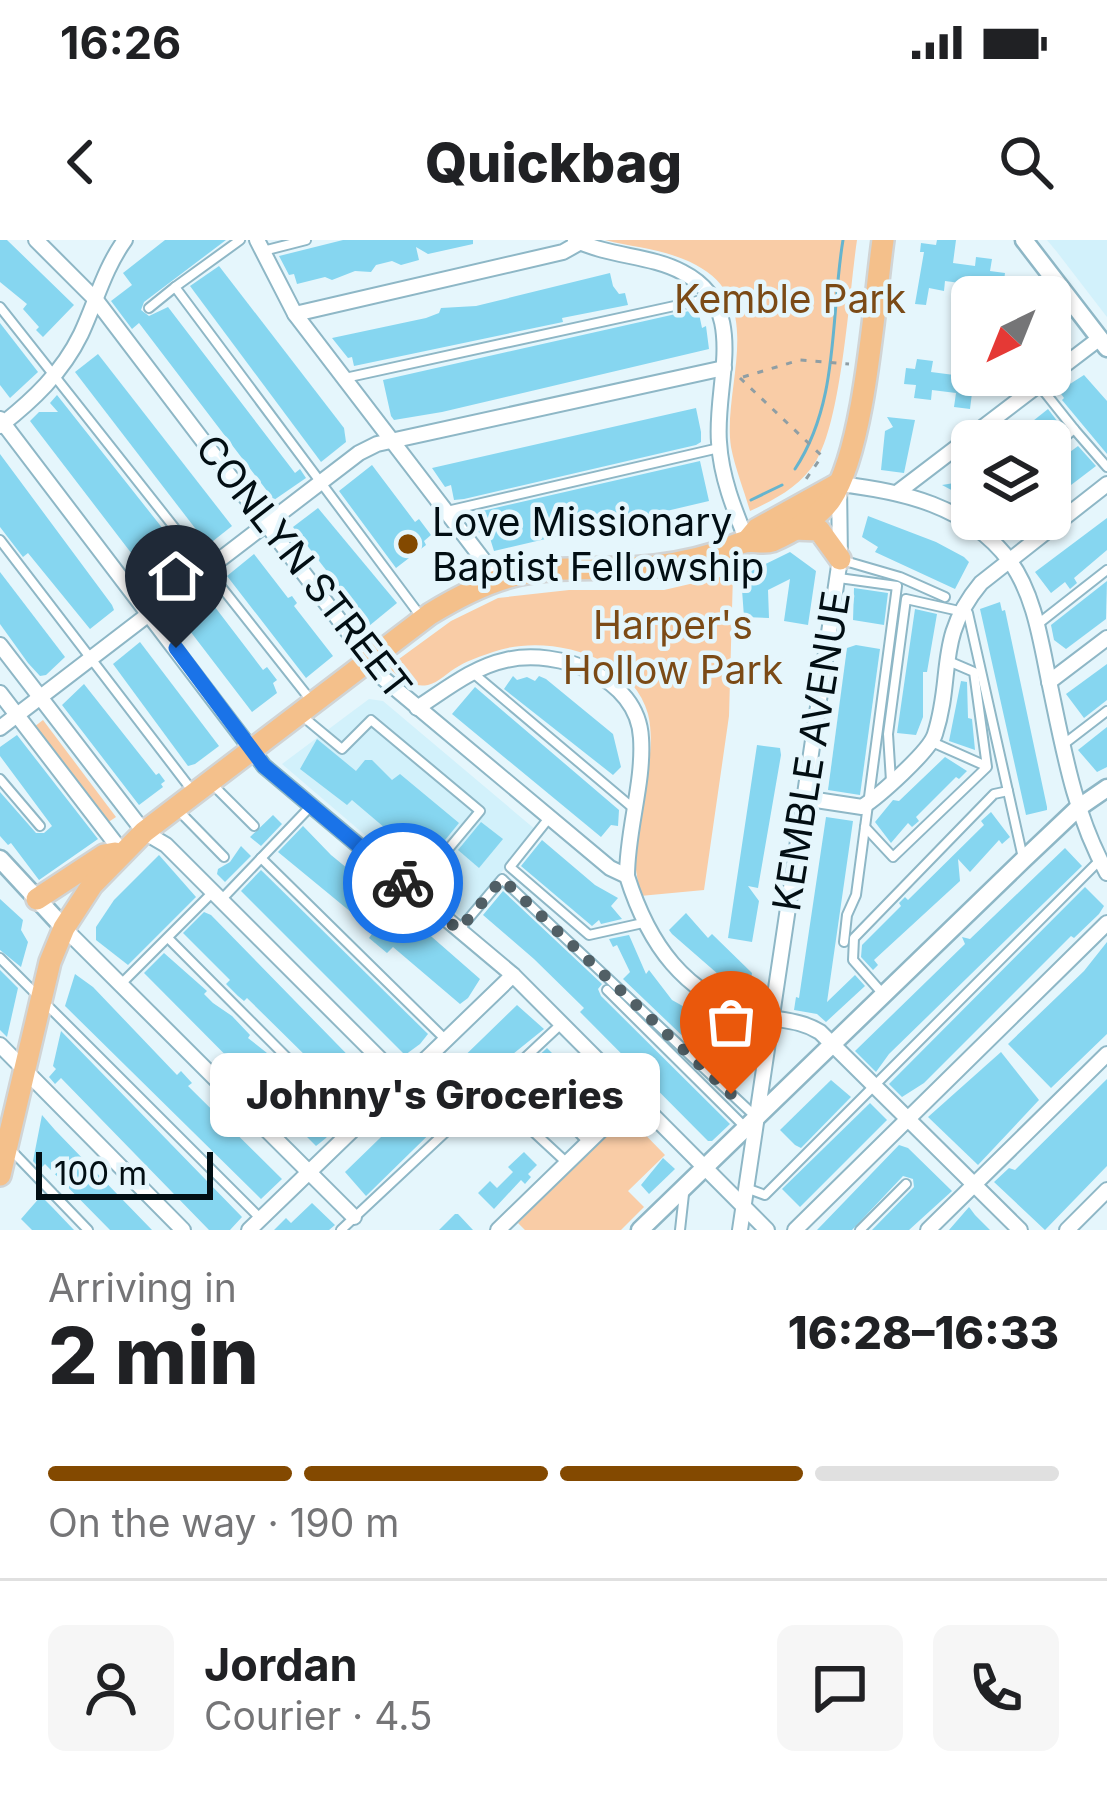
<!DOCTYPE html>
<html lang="en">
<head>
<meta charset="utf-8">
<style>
	:root { --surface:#fff; --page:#f6f6f6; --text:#202124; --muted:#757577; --line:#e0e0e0; --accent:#834900 }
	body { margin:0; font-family:Inter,sans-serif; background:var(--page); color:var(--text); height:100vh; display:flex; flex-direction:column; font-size:45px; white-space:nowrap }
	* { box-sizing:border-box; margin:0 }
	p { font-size:39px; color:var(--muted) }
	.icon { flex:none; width:66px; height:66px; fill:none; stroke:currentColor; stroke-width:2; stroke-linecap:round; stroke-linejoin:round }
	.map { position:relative; height:990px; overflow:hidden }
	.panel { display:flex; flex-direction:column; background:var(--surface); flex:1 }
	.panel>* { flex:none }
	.needle { width:78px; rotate:223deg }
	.fabs { position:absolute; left:951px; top:36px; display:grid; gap:24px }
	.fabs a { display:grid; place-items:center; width:120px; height:120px; border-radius:18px; background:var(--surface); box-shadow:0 3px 9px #0004; font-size:60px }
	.scale { position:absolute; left:36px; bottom:30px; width:177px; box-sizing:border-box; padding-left:12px; border:6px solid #020e13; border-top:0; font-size:33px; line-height:42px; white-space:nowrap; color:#020e13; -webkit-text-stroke:9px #e5f6fc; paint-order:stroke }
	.pin { position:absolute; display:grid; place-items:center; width:102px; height:102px; color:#fff; margin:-123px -51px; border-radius:50% 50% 50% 0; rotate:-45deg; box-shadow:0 0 12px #0007 }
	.pin .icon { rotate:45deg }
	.courier { position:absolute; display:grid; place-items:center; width:120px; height:120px; margin:-60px; border:9px solid #1a73e8; border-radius:50%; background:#fff; color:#222; box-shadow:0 3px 15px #0007 }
	.bubble { position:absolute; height:84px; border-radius:18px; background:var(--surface); box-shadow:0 3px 9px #0004; font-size:39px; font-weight:800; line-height:84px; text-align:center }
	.head em { font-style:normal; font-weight:800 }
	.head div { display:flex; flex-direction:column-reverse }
	.head { display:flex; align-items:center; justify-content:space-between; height:204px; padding:0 48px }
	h1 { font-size:78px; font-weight:800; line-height:90px }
	.bar { display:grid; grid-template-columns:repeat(4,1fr); gap:18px 12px; align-content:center; height:144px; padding:0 48px }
	.bar i { height:15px; border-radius:9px; background:var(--line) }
	.bar .active { background:var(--accent) }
	.bar p { grid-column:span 4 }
	.line { display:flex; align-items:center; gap:30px; padding:0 48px; border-top:3px solid var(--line) }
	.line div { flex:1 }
	.round { display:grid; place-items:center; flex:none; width:126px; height:126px; border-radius:18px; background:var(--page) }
	.status { display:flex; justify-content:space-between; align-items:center; height:84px; padding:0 60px; background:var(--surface); direction:ltr }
	.status svg { height:33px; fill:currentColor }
	header { display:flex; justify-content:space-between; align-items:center; height:156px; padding:0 48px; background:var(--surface); font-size:54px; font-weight:800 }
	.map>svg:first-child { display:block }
</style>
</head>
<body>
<div class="status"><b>16:26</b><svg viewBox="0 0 49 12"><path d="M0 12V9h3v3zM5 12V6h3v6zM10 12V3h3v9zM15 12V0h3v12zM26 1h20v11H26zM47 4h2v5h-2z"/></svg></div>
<header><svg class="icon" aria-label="back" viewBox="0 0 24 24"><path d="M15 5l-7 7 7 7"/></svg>Quickbag<svg class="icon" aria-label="search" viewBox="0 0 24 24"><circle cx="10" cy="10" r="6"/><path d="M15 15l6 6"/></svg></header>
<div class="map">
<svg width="1107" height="990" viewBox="0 0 1107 990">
	<rect width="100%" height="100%" fill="#e5f6fc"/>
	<g fill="#d2f1fb">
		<path d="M1047 0H1107V77L1057 12Z"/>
		<path d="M369 459 383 461 536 590 463 679 282 524Z"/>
	</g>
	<g fill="#f9cca6">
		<path d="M605 0H857C849 54 842 179 816 221 801 246 776 259 750 271 744 250 735 228 731 207 722 147 768 63 696 25 666 9 636 8 605 0Z"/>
		<path d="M733 334 729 476 704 650 640 656C638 639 633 619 634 602 638 561 658 515 648 474 632 414 545 393 493 412 482 416 469 420 459 426 449 431 438 443 428 445 410 448 399 437 388 427L451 381 498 358 569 350H664Z"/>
		<path d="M43 480 116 577 107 583 34 487Z"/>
		<path d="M627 876 665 915 628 951 644 967 621 990H525L518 983Z"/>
	</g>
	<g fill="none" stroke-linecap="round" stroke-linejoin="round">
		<g stroke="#65b4ce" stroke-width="3">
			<path d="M795 229C840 161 830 77 843 0"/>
			<path d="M751 260 782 245"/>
		</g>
	</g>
	<g fill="#86d6f0">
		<path d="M0 0H7L74 65 43 97 36 90 39 87 23 69 27 64 0 42Z"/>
		<path d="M165 0H226L144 62 141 70 149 76 168 67 295 233 300 229 306 238 274 260 139 83 132 89 111 61 132 45 123 33Z"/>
		<path d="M343 0H473V4L428 14 416 7 419 20 401 25 392 21 376 25 371 32 355 31 332 40 325 37 297 44 294 34 289 35 279 16Z"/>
		<path d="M937 0H956L953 23 975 26 976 17 992 19 990 31 1005 33 1003 49 992 48 991 57H986L974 55 975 45 945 41 944 51 929 48 926 65 915 64 924 12H920L921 3 936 5Z"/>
		<path d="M219 26 344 188 346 202 321 222 190 46Z"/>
		<path d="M610 33 613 46 619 54 625 53 628 65 562 78 563 82 354 126 352 117 348 118 332 98 426 78 439 73 441 68 476 66Z"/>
		<path d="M698 69 702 88 706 86 709 109 442 172 394 180 391 176 383 140Z"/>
		<path d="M0 83 38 132 10 158 0 145Z"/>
		<path d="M98 114 232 286 208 305 75 132Z"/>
		<path d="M917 119 933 121 931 132 962 136 964 126 972 128V135L989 139 988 155 972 153 970 169 954 167 956 153 932 150 931 160 914 158 916 145 904 144 906 128 915 129Z"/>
		<path d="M1084 135 1107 161V214L1062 160 1064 158 1059 151Z"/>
		<path d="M57 155 190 323 162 348H158L30 181 39 172H58L50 163Z"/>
		<path d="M696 168 701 192V202L696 205 464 259 454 260 451 245 445 247 432 228Z"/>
		<path d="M1048 169 1061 186 1041 201H1008Z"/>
		<path d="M887 177 915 180 904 233 881 230 885 191 893 187Z"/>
		<path d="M1078 206 1096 226 1050 261V227Z"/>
		<path d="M0 214 112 365 114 370 90 389 28 313 23 317 0 287Z"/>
		<path d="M700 221 709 261 641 277 642 280 614 283 494 311 489 295 478 292 469 274Z"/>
		<path d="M372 225 415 282 419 279 431 295 424 301 426 305 396 328 339 251Z"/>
		<path d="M972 229V261L942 245 954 243Z"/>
		<path d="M318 268 397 363 369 386 293 287Z"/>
		<path d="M868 276 936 302 964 317 969 322 955 349 875 312 878 307 862 297Z"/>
		<path d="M1107 278V310L1074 338 1077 343 1070 349 1065 342 1051 353 1035 332Z"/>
		<path d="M790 312 816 331 808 385 784 381 790 339 768 350 769 378 744 377 741 336Z"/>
		<path d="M254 314 288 358 292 356 297 363 294 366 333 416 306 438 227 336Z"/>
		<path d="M0 332 65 417 46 435 40 436 28 423 0 384Z"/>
		<path d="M1107 341 1106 379 1066 409 1054 400 1051 385Z"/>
		<path d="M854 348 888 353 884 385 853 380Z"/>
		<path d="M205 354 263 430 267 427 277 440 273 443 277 453 252 472 177 374Z"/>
		<path d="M1000 362 1002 371 1005 370 1047 567V570L1026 575 980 369Z"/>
		<path d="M915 369 937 374 927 432H923V477L916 495 897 493Z"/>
		<path d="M140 402 219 506 195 524 188 526 113 424Z"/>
		<path d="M856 405 880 409 860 555 828 550 847 408Z"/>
		<path d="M1107 424V460L1084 478 1066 454Z"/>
		<path d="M513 436 517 440 527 437 535 441 539 436 546 439 613 494 621 527 613 535 504 449Z"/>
		<path d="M961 441 967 442 968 478 972 479 975 510 949 501Z"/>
		<path d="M84 444 156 535 159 533 165 541 161 544 163 547 139 565 62 465Z"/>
		<path d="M475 447 619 570 618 586 611 585 601 597 452 474Z"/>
		<path d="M1107 487V527L1097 532 1078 510Z"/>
		<path d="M17 495 98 599 39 640 11 603 8 605 0 596V552L36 593H44L52 586 0 516V507Z"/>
		<path d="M317 499 356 531 365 520H372L392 540 400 534 459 583 423 627 415 620 418 616 352 560 347 565 300 529Z"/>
		<path d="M757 505 780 508 781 515 758 648 748 646 759 661 752 702 728 698Z"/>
		<path d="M945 517 967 531 959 539 956 537 916 577 919 581 912 587 908 583 891 603 875 582 893 560 899 561Z"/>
		<path d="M991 572 1010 597 1002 604 999 600 970 632 958 619 960 641 874 720 878 725 873 730 861 717 862 705 901 666 899 663 905 657 908 660 984 585 981 581Z"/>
		<path d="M273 575 282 584 261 606 250 597Z"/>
		<path d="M826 577 853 581 827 762 855 735 865 746 826 782 817 774 794 770 796 757 799 758Z"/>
		<path d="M481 582 503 599 479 628 458 610Z"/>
		<path d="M303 586 331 615 375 651 377 649 480 739 468 758 460 764 393 707 387 713 369 698 374 691 278 612Z"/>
		<path d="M542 600 595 645 618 658 611 666 622 679 601 684 599 680 592 686 521 626Z"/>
		<path d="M241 606 251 616 225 642 217 634 218 629 230 622Z"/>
		<path d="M1065 608 1082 626 889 814 876 832 855 811 965 704 962 697 970 699Z"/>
		<path d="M159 615 196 657 128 725 96 700V687L114 660Z"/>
		<path d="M261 630 428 794 420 804 405 815 241 651Z"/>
		<path d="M1085 647 1104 666 1099 674 1074 698 1071 696 924 843 902 857 889 844Z"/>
		<path d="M503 651 602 744 598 749 601 756 730 884 712 901H708L580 772 584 768 534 719 483 675Z"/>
		<path d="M0 659 23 680 21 690 28 702 21 727 0 710Z"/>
		<path d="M204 672 211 675 375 843 361 858 352 863 321 831 317 836 311 829 315 825 247 758 244 761 238 756 226 744 230 740 183 693Z"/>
		<path d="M686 673 708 698 712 694 752 733 749 754 734 748 672 694 669 690Z"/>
		<path d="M629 695 646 734 649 730 672 760 688 769 685 772 707 789 693 806 623 739 630 732 617 705 613 707 609 699Z"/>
		<path d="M1107 702V794L1051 848 1008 804 1084 731Z"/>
		<path d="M164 713 207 751 204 754 213 763 232 776 250 795 248 798 267 813V817L335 886 326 898 316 906 144 733Z"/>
		<path d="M0 730 18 748 7 797 0 790Z"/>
		<path d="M75 734 93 747 177 835 181 831 192 843 188 846 282 939 261 959 65 766Z"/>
		<path d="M517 765 544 789 503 822 366 956 345 932Z"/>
		<path d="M724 789 745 795 743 806 739 805 734 834 717 829Z"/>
		<path d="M61 791 242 977 230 990H209L61 838 55 844 49 837 56 829 53 826Z"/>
		<path d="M547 808 605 867 591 881 532 822Z"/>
		<path d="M1001 812 1039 860 978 925 928 877Z"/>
		<path d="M1107 839V926L1045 990 994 942 1009 928 1015 930Z"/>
		<path d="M831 840 851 857 801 908 795 905 780 890Z"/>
		<path d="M870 863 887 880 800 967 782 949Z"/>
		<path d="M42 875 55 890 152 990H110L45 924 40 929 33 921Z"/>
		<path d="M899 905 908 908 952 951 909 990H872L914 947 913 939 903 936 852 990H817Z"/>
		<path d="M524 912 537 925 528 934 531 937 525 944 521 940 494 969 478 953 490 941 497 948 513 932 508 927Z"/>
		<path d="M663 918 675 929 649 954 641 945Z"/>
		<path d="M41 956 52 967 74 990H32L21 979Z"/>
		<path d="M312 963 335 985 329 990H274L286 978 291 983Z"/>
		<path d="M969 967 975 975 990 990H949Z"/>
		<path d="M455 974H458L473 990H439Z"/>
	</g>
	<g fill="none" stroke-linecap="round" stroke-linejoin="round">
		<defs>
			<g id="service">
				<path d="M240 0 175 47 422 378"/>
				<path d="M263 11 306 0"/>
				<path d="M0 67 313 463"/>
				<path d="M149 68 175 47"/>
				<path d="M345 138 711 58"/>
				<path d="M1039 145 1074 189"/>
				<path d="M1050 210 1074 189 1107 227"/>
				<path d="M447 271 719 208"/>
				<path d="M0 300 194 553"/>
				<path d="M845 321 900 337 945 357"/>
				<path d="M839 338 897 346 856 655 847 675 844 702"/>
				<path d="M1038 384 1107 330"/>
				<path d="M473 433 633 568"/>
				<path d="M301 475 342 509 371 480 480 571 414 650"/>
				<path d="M932 502 986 526"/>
				<path d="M1064 504 1107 471"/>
				<path d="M0 539 40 586"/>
				<path d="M891 541 888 494 906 359 968 373 1023 618"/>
				<path d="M211 543 254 586"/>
				<path d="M177 569 224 617"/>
				<path d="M549 578 510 627 589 695 643 683"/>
				<path d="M865 587 893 617 987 527 974 432 946 420"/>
				<path d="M261 618 446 800"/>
				<path d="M221 660 310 567"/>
				<path d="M459 690 502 639 756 877"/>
				<path d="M168 698 355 886"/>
				<path d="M0 718 260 978"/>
				<path d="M122 743 213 652"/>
				<path d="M607 750 745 887"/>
				<path d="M883 754 853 720 854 698 994 554 1008 551"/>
				<path d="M514 828 587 901"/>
				<path d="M706 829 715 790 726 764"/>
				<path d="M537 871 525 884 566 922"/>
				<path d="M10 909 88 990"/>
				<path d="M746 948 765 955 1099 621"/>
				<path d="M341 990 560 785"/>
				<path d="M680 990 684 954"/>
				<path d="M860 990 906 944"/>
			</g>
			<g id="minor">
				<path d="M36 0 96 60 384 439 610 628 627 636C648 703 684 756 756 775 779 781 799 779 820 792L1020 990"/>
				<path d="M257 0 295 74 497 338"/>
				<path d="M575 0C611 17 650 15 682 32 751 67 714 143 719 202 721 237 734 269 747 301"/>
				<path d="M295 74 563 12 579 3"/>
				<path d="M0 179 264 526 513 735 767 990"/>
				<path d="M0 186C33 160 62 133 81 94 96 62 104 29 125 0"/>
				<path d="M898 252 1100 98"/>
				<path d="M0 405 144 592 166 605 403 842"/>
				<path d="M1049 442 1107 398"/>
				<path d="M0 453 122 612"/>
				<path d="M417 468C445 450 473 427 506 420 558 408 638 437 641 498 644 543 627 590 627 636"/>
				<path d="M0 488 359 213 377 204 724 128"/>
				<path d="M803 558 862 567C878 557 930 511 935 494 954 435 935 398 981 343L1107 244"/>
				<path d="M64 688 354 977"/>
				<path d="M0 805 183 990"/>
				<path d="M249 990 513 735"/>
				<path d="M498 990 634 858"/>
				<path d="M740 990 840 319 839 244C902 251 968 266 1009 320 1034 353 1041 402 1049 441 1063 507 1074 574 1107 633"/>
				<path d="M795 990 1107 683"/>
				<path d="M928 990 1107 814"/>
				<path d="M1067 990 1107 950"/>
			</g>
			<g id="tertiary">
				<path d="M1024 0 1107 108"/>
				<path d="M0 619 64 688"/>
				<path d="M640 990 1023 620 1078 568 1107 548"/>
			</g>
			<g id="primary">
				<path d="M793 289 819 290 840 319"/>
				<path d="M747 301 757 289 838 244"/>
				<path d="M37 659 104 615 115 613"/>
				<path d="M0 935 50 722 64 688 92 645 144 592 430 374C510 325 540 329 630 328 659 327 691 321 720 312 728 309 737 303 745 302 754 300 763 304 772 301 791 293 820 276 831 259 865 209 874 64 883 0"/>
			</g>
		</defs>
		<use href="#service" stroke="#8eb7c6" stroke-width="12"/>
		<use href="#minor" stroke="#8eb7c6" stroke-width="18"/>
		<use href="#tertiary" stroke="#8eb7c6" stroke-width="21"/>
		<use href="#primary" stroke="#d1d4d5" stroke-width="26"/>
		<g stroke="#8f9ea4" stroke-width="3" stroke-dasharray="6 9" stroke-linecap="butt">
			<path d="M743 137 800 120 849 124"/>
			<path d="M740 138 822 216 802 245"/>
		</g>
		<use href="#service" stroke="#fff" stroke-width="8"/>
		<use href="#minor" stroke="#fff" stroke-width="14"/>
		<use href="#tertiary" stroke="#fff" stroke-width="16"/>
		<use href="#primary" stroke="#f4c08b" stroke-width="21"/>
	</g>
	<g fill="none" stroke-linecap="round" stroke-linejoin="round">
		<path stroke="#515f65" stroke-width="12" stroke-dasharray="0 21.6" d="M403 643 459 690 502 639 731 854"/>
		<path stroke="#1a73e8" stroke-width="15" d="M176 408 264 526 403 643"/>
	</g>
	<circle fill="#834900" stroke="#e5f6fc" stroke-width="4.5" cx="408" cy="304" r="12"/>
	<g text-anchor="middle" stroke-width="9" stroke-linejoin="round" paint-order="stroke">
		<g font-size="39" fill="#7b4a16" stroke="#e5f6fc">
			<text x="790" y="73">Kemble Park</text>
			<text x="673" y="399">Harper's<tspan x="673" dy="45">Hollow Park</tspan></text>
		</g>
		<g font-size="39" fill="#020e13" stroke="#e5f6fc" text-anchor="start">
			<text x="432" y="296">Love Missionary<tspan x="432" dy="45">Baptist Fellowship</tspan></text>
		</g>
		<g font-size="39" fill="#020e13" stroke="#e5f6fc">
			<text transform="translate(304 327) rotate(52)" y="14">CONLYN STREET</text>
			<text transform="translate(811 511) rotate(-81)" y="14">KEMBLE AVENUE</text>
		</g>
	</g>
</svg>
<div class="fabs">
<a><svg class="needle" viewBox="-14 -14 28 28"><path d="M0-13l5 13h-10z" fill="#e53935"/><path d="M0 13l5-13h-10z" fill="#757577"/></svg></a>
<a><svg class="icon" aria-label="layers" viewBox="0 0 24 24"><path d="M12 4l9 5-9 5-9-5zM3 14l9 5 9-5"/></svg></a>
</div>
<div class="scale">100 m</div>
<div class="pin" style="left:731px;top:854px;background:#ea580c"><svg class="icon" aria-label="bag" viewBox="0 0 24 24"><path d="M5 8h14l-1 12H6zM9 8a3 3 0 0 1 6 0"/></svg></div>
<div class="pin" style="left:176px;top:408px;background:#1f2937"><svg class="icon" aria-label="home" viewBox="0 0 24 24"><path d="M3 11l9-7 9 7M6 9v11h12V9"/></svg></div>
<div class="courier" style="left:403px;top:643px"><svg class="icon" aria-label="bike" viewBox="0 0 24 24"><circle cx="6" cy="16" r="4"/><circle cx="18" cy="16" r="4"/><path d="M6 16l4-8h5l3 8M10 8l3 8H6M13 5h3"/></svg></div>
<div class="bubble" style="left:210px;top:813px;width:450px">Johnny's Groceries</div>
</div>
<section class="panel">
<div class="head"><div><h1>2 min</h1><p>Arriving in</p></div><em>16:28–16:33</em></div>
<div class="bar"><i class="active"></i><i class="active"></i><i class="active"></i><i></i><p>On the way · 190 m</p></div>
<div class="line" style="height:216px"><a class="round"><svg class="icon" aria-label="person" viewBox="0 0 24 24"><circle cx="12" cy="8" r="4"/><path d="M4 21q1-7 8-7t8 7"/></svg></a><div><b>Jordan</b><p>Courier · 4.5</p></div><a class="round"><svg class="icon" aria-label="chat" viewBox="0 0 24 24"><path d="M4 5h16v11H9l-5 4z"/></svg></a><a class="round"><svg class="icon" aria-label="phone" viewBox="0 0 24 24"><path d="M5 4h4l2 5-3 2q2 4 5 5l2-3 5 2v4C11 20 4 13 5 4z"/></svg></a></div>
</section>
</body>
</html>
